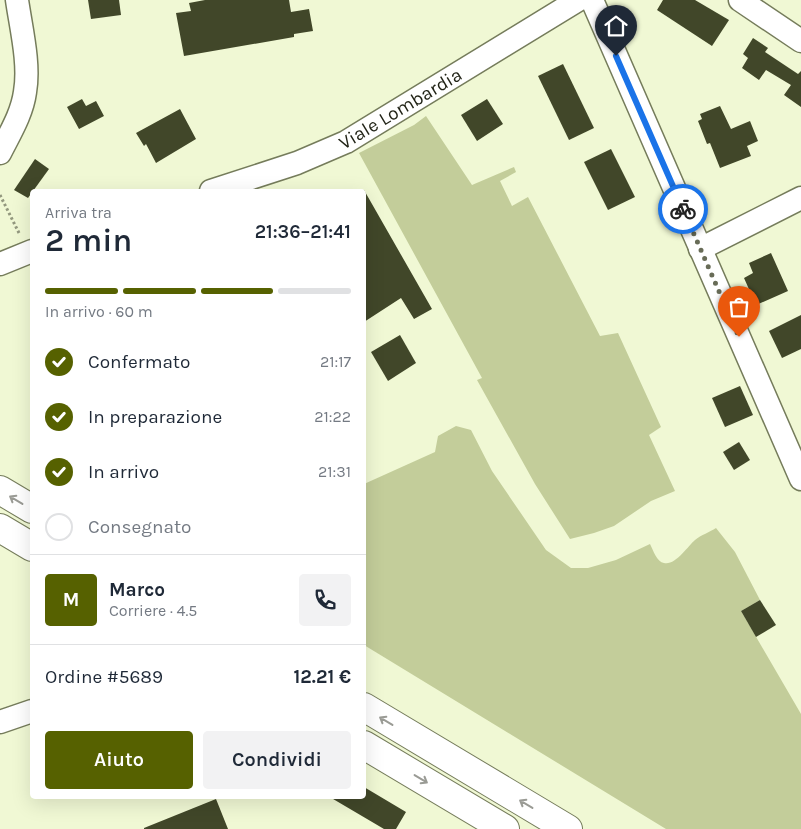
<!DOCTYPE html>
<html lang="it">
<head>
<meta charset="utf-8">
<style>
	:root { --surface:#fff; --page:#f2f2f3; --text:#1f2937; --muted:#747a83; --line:#e0e1e3; --accent:#566100 }
	body { margin:0; font-family:Karla,sans-serif; background:var(--page); color:var(--text); height:100vh; display:flex; flex-direction:column; font-size:19px; white-space:nowrap }
	* { box-sizing:border-box; margin:0 }
	p { font-size:16px; color:var(--muted) }
	.icon { flex:none; width:28px; height:28px; fill:none; stroke:currentColor; stroke-width:2; stroke-linecap:round; stroke-linejoin:round }
	.map { position:relative; flex:1; overflow:hidden }
	.sheet { position:absolute; left:30px; top:189px; width:336px; height:610px; display:flex; flex-direction:column; background:var(--surface); border-radius:5px; box-shadow:0 5px 20px #0002 }
	.sheet>* { flex:none }
	.pin { position:absolute; display:grid; place-items:center; width:42px; height:42px; color:#fff; margin:-51px -21px; border-radius:50% 50% 50% 0; rotate:-45deg; box-shadow:0 0 5px #0007 }
	.pin .icon { rotate:45deg }
	.courier { position:absolute; display:grid; place-items:center; width:50px; height:50px; margin:-25px; border:4px solid #1a73e8; border-radius:50%; background:#fff; color:#222; box-shadow:0 1px 6px #0007 }
	.headline em { font-style:normal; font-weight:600 }
	.headline div { display:flex; flex-direction:column-reverse }
	.headline { display:flex; align-items:center; justify-content:space-between; height:85px; padding:0 15px }
	h1 { font-size:32px; font-weight:600; line-height:38px }
	.bar { display:grid; grid-template-columns:repeat(4,1fr); gap:8px 5px; align-content:center; height:60px; padding:0 15px }
	.bar i { height:6px; border-radius:4px; background:var(--line) }
	.bar .on { background:var(--accent) }
	.bar p { grid-column:span 4 }
	.line { display:flex; align-items:center; gap:12px; padding:0 15px; border-top:1px solid var(--line) }
	.line div { flex:1 }
	.round { display:grid; place-items:center; flex:none; width:52px; height:52px; border-radius:5px; background:var(--page) }
	ol { padding:0 15px; list-style:none }
	li { display:flex; align-items:center; gap:15px; height:55px }
	li p { margin-inline-start:auto }
	li .icon { padding:5px; border-radius:50%; background:var(--accent); color:#fff; stroke-width:4 }
	li:last-child { color:var(--muted) }
	li i { width:28px; height:28px; border:2px solid var(--line); border-radius:50% }
	.primary-button { display:flex; gap:10px; margin-top:auto; padding:10px 15px }
	.primary-button a { flex:1; height:58px; border-radius:5px; background:var(--accent); color:#fff; font-size:20px; font-weight:600; line-height:58px; text-align:center }
	.primary-button a+a { background:var(--page); color:var(--text) }
	.map>svg:first-child { display:block }
</style>
</head>
<body>
<div class="map">
<svg width="801" height="829" viewBox="0 0 801 829">
	<rect width="100%" height="100%" fill="#f0f8d4"/>
	<g fill="#c3cd9a">
		<path d="M426 116 472 185 514 167 516 172 500 181 512 206 528 197 600 336 618 333 661 427 649 435 675 491 651 501 614 526 594 533 570 539 535 484 477 380 482 378 359 153 414 125Z"/>
		<path d="M456 426 471 430 492 471 546 550 571 568H588L616 560 650 544C653 550 657 562 664 563 675 566 688 546 695 540 701 535 710 532 716 528L735 552 760 600 741 611 801 714V829H666L364 645V484L435 452 438 436Z"/>
	</g>
	<g fill="#414729">
		<path d="M88 0H119L121 15 91 19Z"/>
		<path d="M205 0H289L291 12 309 9 313 31 294 34V37L184 56 176 13 191 11 189 3Z"/>
		<path d="M663 0H695L729 20 712 46 657 10Z"/>
		<path d="M753 38 768 48 765 52 798 74 801 71V107L784 95 791 85 766 70 759 80 742 68 748 58 743 54Z"/>
		<path d="M563 64 594 128 569 140 538 76Z"/>
		<path d="M82 99 86 106 96 101 104 116 79 129 67 107Z"/>
		<path d="M487 99 503 124 477 141 461 115Z"/>
		<path d="M720 106 731 129 750 121 758 141 747 146 751 156 720 168 710 143 707 144 698 121 702 119 700 114Z"/>
		<path d="M180 109 196 139 156 163 146 144 144 146 136 133Z"/>
		<path d="M611 149 635 197 608 210 584 162Z"/>
		<path d="M35 159 49 169 28 198 14 190Z"/>
		<path d="M364 190 432 309 414 319 401 298 364 322Z"/>
		<path d="M771 253 788 291 756 305 744 278 753 273 749 263Z"/>
		<path d="M801 315V349L782 358 769 331Z"/>
		<path d="M400 335 416 363 388 381 371 352Z"/>
		<path d="M740 386 753 415 725 427 712 398Z"/>
		<path d="M739 442 750 460 734 470 723 452Z"/>
		<path d="M760 600 776 625 756 637 741 611Z"/>
		<path d="M364 787 406 812 396 829H384L328 796H364Z"/>
		<path d="M216 799 228 829H144V828Z"/>
	</g>
	<g fill="none" stroke-linecap="round" stroke-linejoin="round">
		<defs>
			<g id="minor">
				<path d="M592 0 801 479"/>
				<path d="M740 0 801 41"/>
				<path d="M0 153C10 133 22 114 25 92 30 64 21 28 17 0"/>
				<path d="M211 191 297 163 346 142 578 0"/>
				<path d="M700 249 801 198"/>
				<path d="M0 264 32 251"/>
				<path d="M0 722 32 711"/>
			</g>
			<g id="highway">
				<path d="M0 490 32 509"/>
				<path d="M0 528 32 547"/>
				<path d="M364 707 568 829"/>
				<path d="M364 745 505 829"/>
			</g>
		</defs>
		<use href="#minor" stroke="#757c5b" stroke-width="25"/>
		<use href="#highway" stroke="#757c5b" stroke-width="30"/>
		<path stroke="#93987e" stroke-width="3" stroke-dasharray="2.5 2.5" stroke-linecap="butt" d="M0 195 20 235"/>
		<use href="#minor" stroke="#fff" stroke-width="22"/>
		<use href="#highway" stroke="#fff" stroke-width="28"/>
	</g>
	<defs><path id="oneway-shaft" d="M-6 0H5M1.5-3L5.5 0L1.5 3" fill="none" stroke-width="1.6" stroke-linecap="round" stroke-linejoin="round" transform="scale(1.25)"/></defs>
	<g stroke="#9a9b95">
		<use href="#oneway-shaft" transform="translate(16 500) rotate(-149)"/>
		<use href="#oneway-shaft" transform="translate(386 721) rotate(-149)"/>
		<use href="#oneway-shaft" transform="translate(421 779) rotate(31)"/>
		<use href="#oneway-shaft" transform="translate(526 804) rotate(-149)"/>
	</g>
	<g fill="none" stroke-linecap="round" stroke-linejoin="round">
		<path stroke="#686c57" stroke-width="5" stroke-dasharray="0 9" d="M683 209 739 337"/>
		<path stroke="#1a73e8" stroke-width="6" d="M616 56 683 209"/>
	</g>
	<g text-anchor="middle" stroke-width="5" stroke-linejoin="round" paint-order="stroke">
		<g font-size="19" fill="#1f2114" stroke="#fff">
			<text transform="translate(400 108) rotate(-31)" y="7">Viale Lombardia</text>
		</g>
	</g>
</svg>
<div class="pin" style="left:739px;top:337px;background:#ea580c"><svg class="icon" aria-label="bag" viewBox="0 0 24 24"><path d="M5 8h14l-1 12H6zM9 8a3 3 0 0 1 6 0"/></svg></div>
<div class="pin" style="left:616px;top:56px;background:#1f2937"><svg class="icon" aria-label="home" viewBox="0 0 24 24"><path d="M3 11l9-7 9 7M6 9v11h12V9"/></svg></div>
<div class="courier" style="left:683px;top:209px"><svg class="icon" aria-label="bike" viewBox="0 0 24 24"><circle cx="6" cy="16" r="4"/><circle cx="18" cy="16" r="4"/><path d="M6 16l4-8h5l3 8M10 8l3 8H6M13 5h3"/></svg></div>
<section class="sheet">
<div class="headline"><div><h1>2 min</h1><p>Arriva tra</p></div><em>21:36–21:41</em></div>
<div class="bar"><i class="on"></i><i class="on"></i><i class="on"></i><i></i><p>In arrivo · 60 m</p></div>
<ol>
<li><svg class="icon" aria-label="check" viewBox="0 0 24 24"><path d="M5 12l5 5 9-10"/></svg>Confermato<p>21:17</p></li>
<li><svg class="icon" aria-label="check" viewBox="0 0 24 24"><path d="M5 12l5 5 9-10"/></svg>In preparazione<p>21:22</p></li>
<li><svg class="icon" aria-label="check" viewBox="0 0 24 24"><path d="M5 12l5 5 9-10"/></svg>In arrivo<p>21:31</p></li>
<li><i></i>Consegnato</li>
</ol>
<div class="line" style="height:90px"><b class="round" style="background:var(--accent);color:#fff">M</b><div><b>Marco</b><p>Corriere · 4.5</p></div><a class="round"><svg class="icon" aria-label="phone" viewBox="0 0 24 24"><path d="M5 4h4l2 5-3 2q2 4 5 5l2-3 5 2v4C11 20 4 13 5 4z"/></svg></a></div>
<div class="line" style="height:65px"><div>Ordine #5689</div><b>12.21 €</b></div>
<div class="primary-button"><a>Aiuto</a><a>Condividi</a></div>
</section>
</div>
</body>
</html>
